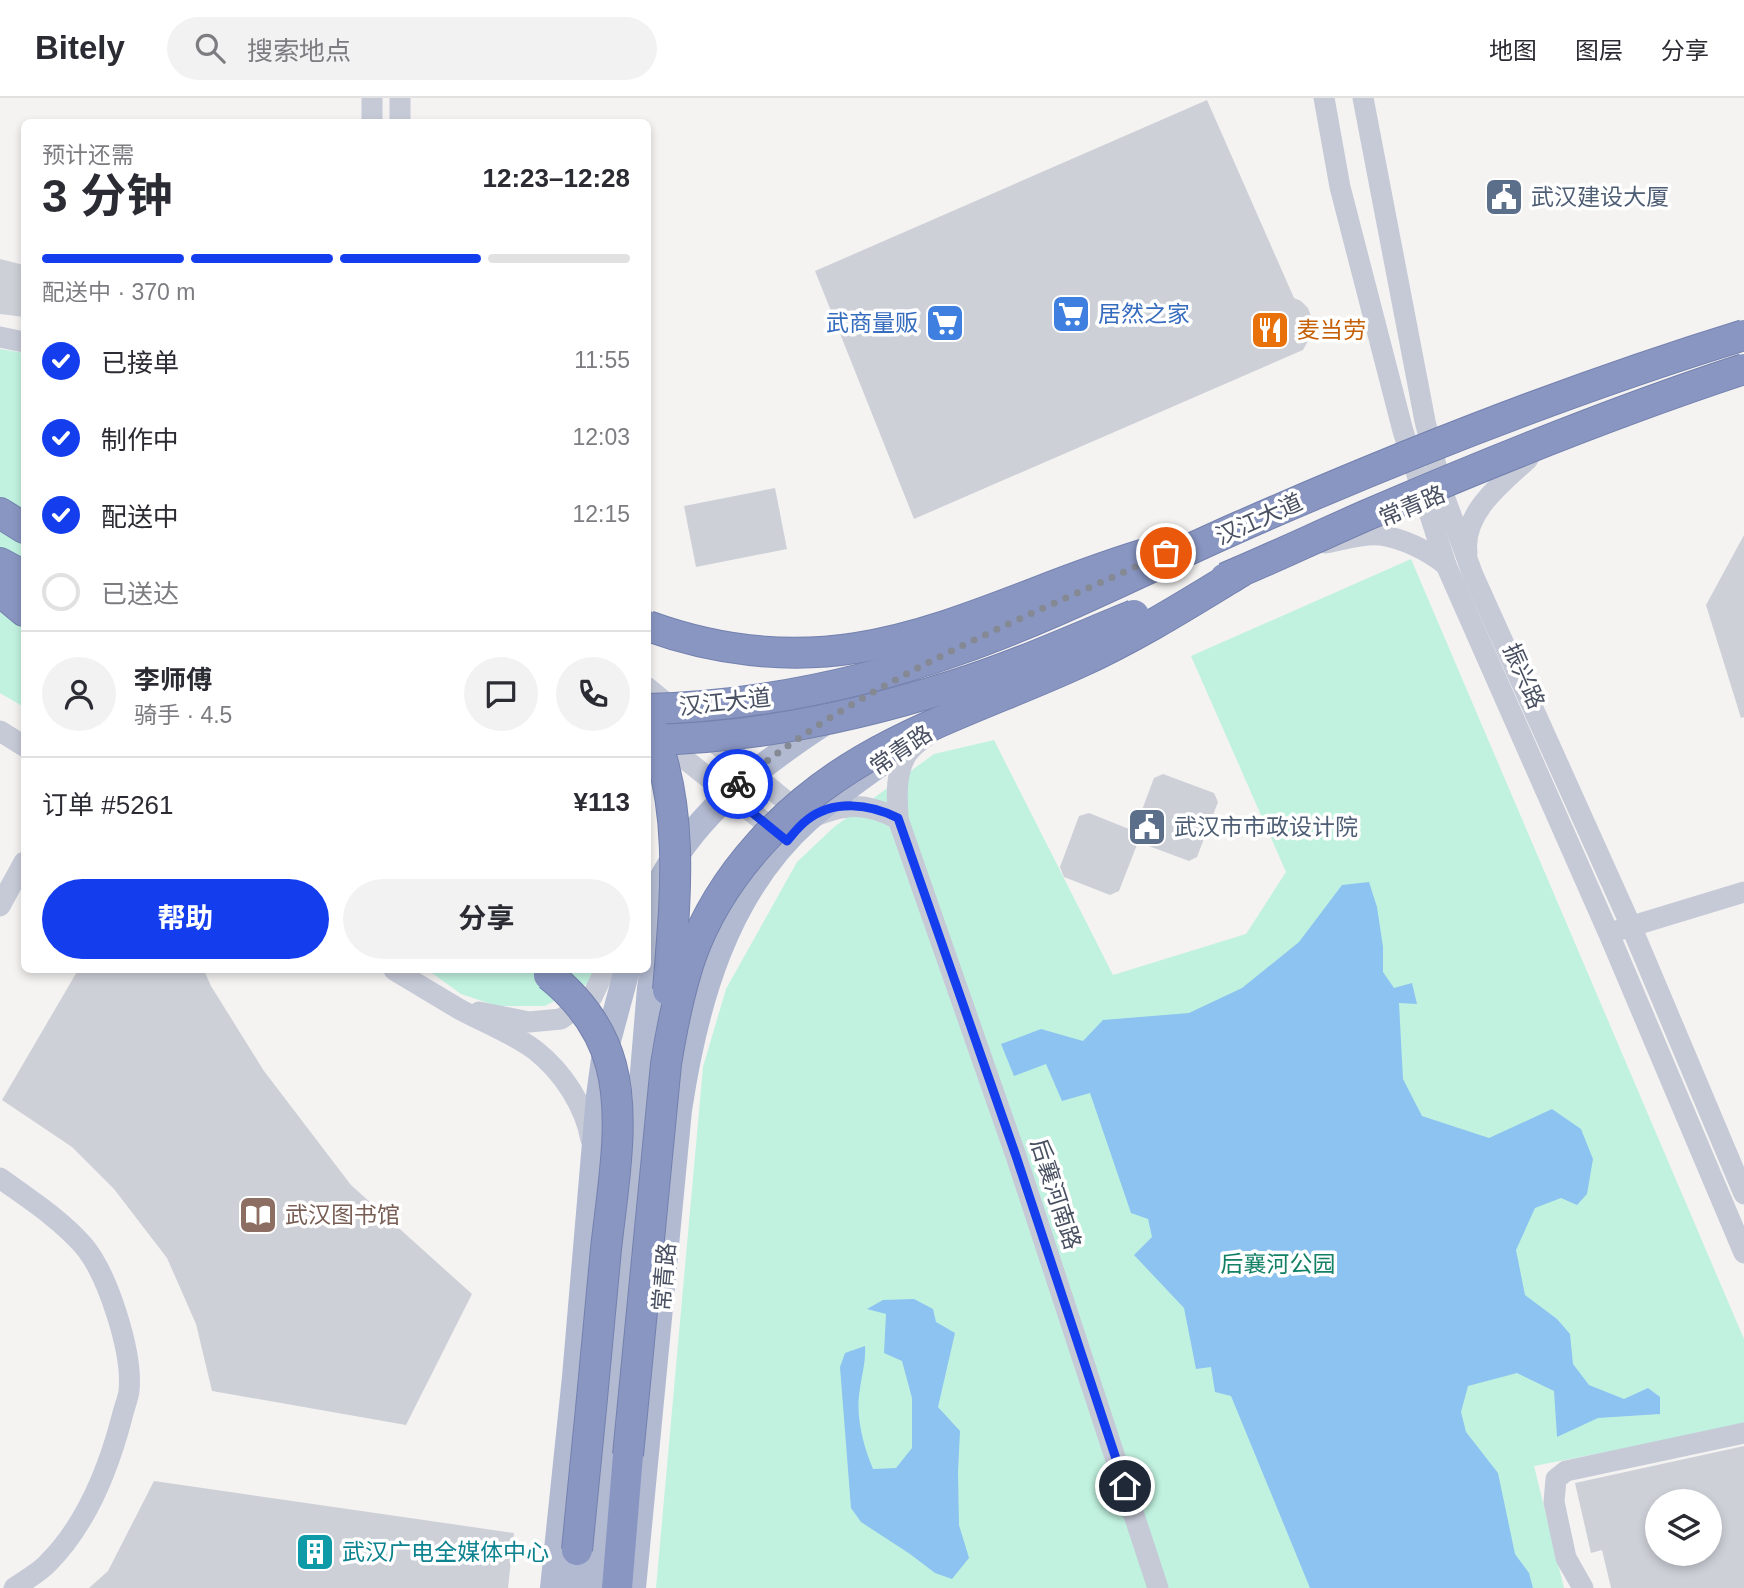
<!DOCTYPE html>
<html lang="zh">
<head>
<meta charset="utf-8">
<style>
	:root { --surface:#fff; --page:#f2f2f3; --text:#2b2b33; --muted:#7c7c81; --line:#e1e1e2; --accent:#143ded }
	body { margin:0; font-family:Helvetica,"Noto Sans SC",sans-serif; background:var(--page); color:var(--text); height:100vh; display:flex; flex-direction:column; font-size:26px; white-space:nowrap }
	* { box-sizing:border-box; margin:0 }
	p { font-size:23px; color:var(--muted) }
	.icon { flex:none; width:38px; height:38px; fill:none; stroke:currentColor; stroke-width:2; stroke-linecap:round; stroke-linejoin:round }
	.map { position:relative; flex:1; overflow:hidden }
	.details { position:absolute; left:21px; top:21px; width:630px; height:854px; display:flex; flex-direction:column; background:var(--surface); border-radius:10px; box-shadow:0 4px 10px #0003 }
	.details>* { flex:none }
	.tools { position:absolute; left:1645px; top:1391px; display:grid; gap:14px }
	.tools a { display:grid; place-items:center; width:77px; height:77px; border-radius:50%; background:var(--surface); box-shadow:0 4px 10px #0003; font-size:35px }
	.pin { position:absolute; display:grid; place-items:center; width:60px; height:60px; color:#fff; margin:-30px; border:4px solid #fff; border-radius:50%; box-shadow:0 2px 7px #0007 }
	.courier { position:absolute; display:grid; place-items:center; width:70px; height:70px; margin:-35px; border:5px solid #143ded; border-radius:50%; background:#fff; color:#222; box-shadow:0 2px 9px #0007 }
	.overview em { font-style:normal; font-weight:700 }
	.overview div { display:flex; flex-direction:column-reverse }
	.overview { display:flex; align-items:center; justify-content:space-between; height:119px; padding:0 21px }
	h1 { font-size:46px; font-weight:700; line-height:52px }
	.bar { display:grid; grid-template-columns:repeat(4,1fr); gap:10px 7px; align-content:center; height:84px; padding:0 21px }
	.bar i { height:9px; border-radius:5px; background:var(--line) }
	.bar .active { background:var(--accent) }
	.bar p { grid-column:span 4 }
	.line { display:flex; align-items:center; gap:18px; padding:0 21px; border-top:2px solid var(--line) }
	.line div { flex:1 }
	.round { display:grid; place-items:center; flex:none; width:74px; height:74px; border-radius:37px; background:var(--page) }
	ol { padding:0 21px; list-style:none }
	li { display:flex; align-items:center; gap:21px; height:77px }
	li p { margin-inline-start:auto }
	li .icon { padding:7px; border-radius:50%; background:var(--accent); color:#fff; stroke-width:4 }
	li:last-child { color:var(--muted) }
	li i { width:38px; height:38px; border:4px solid var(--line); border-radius:50% }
	.action { display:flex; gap:14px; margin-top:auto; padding:14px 21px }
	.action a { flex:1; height:80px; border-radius:42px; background:var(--accent); color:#fff; font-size:28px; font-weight:700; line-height:80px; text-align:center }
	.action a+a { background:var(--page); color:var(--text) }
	header { display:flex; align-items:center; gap:42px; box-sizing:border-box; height:98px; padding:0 35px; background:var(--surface); border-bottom:2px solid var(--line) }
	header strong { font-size:33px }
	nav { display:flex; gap:38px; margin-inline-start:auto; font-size:24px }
	.search { width:490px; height:63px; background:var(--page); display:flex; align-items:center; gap:18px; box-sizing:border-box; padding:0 24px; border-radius:38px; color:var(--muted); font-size:26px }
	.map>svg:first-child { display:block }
</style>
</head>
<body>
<header>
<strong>Bitely</strong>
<div class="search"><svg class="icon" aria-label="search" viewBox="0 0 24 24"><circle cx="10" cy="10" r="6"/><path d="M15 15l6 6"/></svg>搜索地点</div>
<nav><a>地图</a><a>图层</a><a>分享</a></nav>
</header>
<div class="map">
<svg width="1744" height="1490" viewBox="0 0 1744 1490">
	<rect width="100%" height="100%" fill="#f4f3f2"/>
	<g fill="#c1f2e0">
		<path d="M0 251 24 255V609L0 595Z"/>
		<path d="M1411 461 1744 1241V1327L1534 1368 1564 1490H656L703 969 726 891 797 764 834 729 934 656 994 642 1113 877 1246 836 1286 774 1191 558Z"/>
		<path d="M428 872H596L587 886 545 908H497L461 896Z"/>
	</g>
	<g fill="#8dc3f0">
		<path d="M1369 784 1377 809 1383 849V874L1394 890 1412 885 1417 906 1399 905 1403 981 1422 1018 1489 1040 1552 1011 1581 1031 1593 1061 1587 1096 1577 1107 1561 1100 1535 1110 1516 1152 1525 1197 1557 1221 1570 1236 1573 1266 1589 1287 1624 1301 1648 1290 1660 1299V1316L1598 1320 1557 1339 1554 1293 1517 1275 1468 1288 1461 1314 1466 1334 1498 1375 1515 1456 1529 1475 1533 1490H1310L1231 1298 1215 1294 1211 1269 1196 1271 1184 1210 1134 1157 1152 1139 1148 1121 1131 1115 1090 995 1062 1003 1046 966 1014 978 1001 946 1041 931 1083 943 1103 922 1189 915 1242 890 1299 844 1342 787Z"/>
		<path d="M914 1201 933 1211 936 1224 955 1235 938 1309 960 1333 958 1374 959 1427 969 1460 952 1481 935 1475 910 1456 861 1424 851 1410 840 1269 845 1255 865 1248C866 1264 862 1275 860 1291 855 1316 863 1348 873 1371L896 1370 912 1350V1300L902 1263 884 1255 886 1216 867 1211 883 1202Z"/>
	</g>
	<g fill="#ced0d8" fill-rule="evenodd">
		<path d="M1207 2 1294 200 1301 203 1308 210 1312 221 1309 241 1303 252 914 421 815 173Z"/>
		<path d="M0 161 24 167V219L0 216Z"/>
		<path d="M775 390 787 451 696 469 684 408Z"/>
		<path d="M1744 437V619L1741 620 1706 507Z"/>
		<path d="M1163 676 1214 695 1218 704 1197 759 1189 763 1138 744 1119 793 1110 797 1064 779 1060 769 1079 718 1089 715 1134 733 1154 680Z"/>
		<path d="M78 872H204L211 888 264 973 351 1087 472 1196 406 1327 212 1293 196 1226 167 1160 114 1091 72 1049 2 1002Z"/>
		<path d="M1744 1348V1490H1611L1602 1452 1591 1455 1575 1385ZM1657 1404H1710V1456H1657Z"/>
		<path d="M154 1383 514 1435 508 1490H89L108 1473Z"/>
	</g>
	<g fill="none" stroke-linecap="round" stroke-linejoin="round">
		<defs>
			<g id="highway">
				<path d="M0 415 24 430"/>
				<path d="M0 465 24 478"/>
				<path d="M0 493 24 513"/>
				<path d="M617 1490 628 1357"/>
			</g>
		</defs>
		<use href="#highway" stroke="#7481ae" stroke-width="32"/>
		<g stroke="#c6cad7" stroke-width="21">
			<path d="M372 0V24"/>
			<path d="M400 0V24"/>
			<path d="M1324 0 1340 89 1403 333 1446 467 1609 836 1744 1155"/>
			<path d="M1363 0 1425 323 1443 395 1473 477 1631 828 1744 1096"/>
			<path d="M0 239 24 244"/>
			<path d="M1325 445C1342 442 1364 435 1380 437 1404 441 1428 453 1446 467"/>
			<path d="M1467 455C1462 415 1502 385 1528 361"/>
			<path d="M648 590 808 721C844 706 863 703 898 721"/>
			<path d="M0 633 24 648"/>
			<path d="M928 637C921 642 912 649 907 656 895 675 897 699 898 721L1016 1058 1158 1490"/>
			<path d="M657 639 783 739"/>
			<path d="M0 808 24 764"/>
			<path d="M1619 832 1744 794"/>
			<path d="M394 872C416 885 437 898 459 911 483 924 514 936 535 952 563 974 585 1008 591 1042"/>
			<path d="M479 914 529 924 561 921 592 899 605 872"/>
			<path d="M0 1080C29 1101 59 1120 83 1147 108 1176 133 1255 129 1293 128 1301 124 1310 122 1319 109 1369 86 1427 48 1465 39 1475 25 1482 14 1490"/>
			<path d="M1583 1490 1566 1460 1554 1404 1556 1381 1566 1373 1744 1335"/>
		</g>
		<g stroke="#b2bad1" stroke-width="26">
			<path d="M648 808C682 732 733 688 800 641 835 617 871 594 909 575"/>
			<path d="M553 1490 575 1279 599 998 605 954 627 872"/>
			<path d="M574 1490 577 1452"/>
			<path d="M595 1490 612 1347 650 890 663 799"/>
			<path d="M633 1490 679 1012C695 906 725 795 808 721 831 701 856 683 880 666"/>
		</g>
		<use href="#highway" stroke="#8996c2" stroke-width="30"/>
		<defs>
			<g id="highway-bridge">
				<path d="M1225 480C1273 460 1319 438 1367 417 1490 364 1616 313 1744 271"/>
				<path d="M648 528C714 552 786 561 856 550 958 534 1051 483 1149 455"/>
				<path d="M648 611C753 608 858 587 957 552 1054 518 1146 470 1241 428 1405 356 1572 290 1744 237"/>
				<path d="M650 627C686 712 675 803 668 892"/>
				<path d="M648 642C752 640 856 619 955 587 1016 568 1075 541 1134 517"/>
				<path d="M549 877C579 901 601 930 611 967 626 1022 612 1094 606 1151 597 1251 587 1352 577 1452"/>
				<path d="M628 1357 666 966C672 929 679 893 691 858 721 775 788 706 863 662 930 623 1006 598 1076 566 1134 540 1188 506 1242 473"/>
			</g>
		</defs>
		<use href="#highway-bridge" stroke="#7481ae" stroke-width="32" stroke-linecap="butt"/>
		<use href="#highway-bridge" stroke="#8996c2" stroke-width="30"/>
	</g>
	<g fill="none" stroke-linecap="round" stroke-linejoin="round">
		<path stroke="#858994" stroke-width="7" stroke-dasharray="0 12.6" d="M738 686C863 582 1020 522 1166 455"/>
		<path stroke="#143ded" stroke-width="9" d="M738 686 728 695 787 743C793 736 799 728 807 722 834 701 870 706 898 720L1016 1058 1125 1388"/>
	</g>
	<defs>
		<symbol id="civic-square" viewBox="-11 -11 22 22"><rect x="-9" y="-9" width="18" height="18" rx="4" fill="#5c6f8a" stroke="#fff"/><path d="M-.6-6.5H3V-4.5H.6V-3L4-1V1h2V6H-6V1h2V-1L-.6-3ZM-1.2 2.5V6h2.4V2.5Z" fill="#fff"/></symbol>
		<symbol id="supermarket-square" viewBox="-11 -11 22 22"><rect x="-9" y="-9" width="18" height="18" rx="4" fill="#3f7fe0" stroke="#fff"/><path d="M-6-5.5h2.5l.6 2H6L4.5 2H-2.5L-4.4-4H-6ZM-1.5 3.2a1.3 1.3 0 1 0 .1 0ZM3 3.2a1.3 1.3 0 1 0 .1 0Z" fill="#fff"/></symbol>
		<symbol id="restaurant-square" viewBox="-11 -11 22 22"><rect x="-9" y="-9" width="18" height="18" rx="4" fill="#e8710a" stroke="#fff"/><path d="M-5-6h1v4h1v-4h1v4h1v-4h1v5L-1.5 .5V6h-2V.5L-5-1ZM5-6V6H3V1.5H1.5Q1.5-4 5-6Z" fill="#fff"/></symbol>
		<symbol id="library-square" viewBox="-11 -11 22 22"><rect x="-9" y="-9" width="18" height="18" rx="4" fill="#8d6e63" stroke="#fff"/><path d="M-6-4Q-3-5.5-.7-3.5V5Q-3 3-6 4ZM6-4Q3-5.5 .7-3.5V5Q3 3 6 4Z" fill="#fff"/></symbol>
		<symbol id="building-square" viewBox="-11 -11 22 22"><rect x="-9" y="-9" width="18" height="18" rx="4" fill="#0f9aa8" stroke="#fff"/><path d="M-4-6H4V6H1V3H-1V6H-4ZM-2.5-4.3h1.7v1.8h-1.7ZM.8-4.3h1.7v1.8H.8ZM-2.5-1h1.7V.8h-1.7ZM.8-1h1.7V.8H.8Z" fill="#fff"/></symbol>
	</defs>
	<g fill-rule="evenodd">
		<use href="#civic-square" x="1482" y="77" width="44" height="44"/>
		<use href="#supermarket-square" x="1049" y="194" width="44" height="44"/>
		<use href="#supermarket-square" x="923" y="203" width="44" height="44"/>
		<use href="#restaurant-square" x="1248" y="210" width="44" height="44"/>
		<use href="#civic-square" x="1125" y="707" width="44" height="44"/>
		<use href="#library-square" x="236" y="1095" width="44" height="44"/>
		<use href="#building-square" x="293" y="1432" width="44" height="44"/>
	</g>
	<g text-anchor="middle" stroke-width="7" stroke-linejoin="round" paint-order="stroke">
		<g font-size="23" fill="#4e5e75" stroke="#fff" text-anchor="start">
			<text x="1531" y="107">武汉建设大厦</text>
			<text x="1174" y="737">武汉市市政设计院</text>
		</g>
		<g font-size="23" fill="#366cbe" stroke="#fff" text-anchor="start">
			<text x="1098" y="224">居然之家</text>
			<text x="918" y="233" text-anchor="end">武商量贩</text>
		</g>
		<g font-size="23" fill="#c56008" stroke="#fff" text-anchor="start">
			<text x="1297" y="240">麦当劳</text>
		</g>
		<g font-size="23" fill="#495061" stroke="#fff">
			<text transform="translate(1412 408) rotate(-23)" y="8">常青路</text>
			<text transform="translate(1259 421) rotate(-24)" y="8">汉江大道</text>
			<text transform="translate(1524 578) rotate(66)" y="8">振兴路</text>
			<text transform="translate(725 604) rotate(-6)" y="8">汉江大道</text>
			<text transform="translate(901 652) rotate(-34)" y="8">常青路</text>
			<text transform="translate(1056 1096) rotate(72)" y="8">后襄河南路</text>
			<text transform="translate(664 1179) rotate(-85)" y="8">常青路</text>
		</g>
		<g font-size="23" fill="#785e54" stroke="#fff" text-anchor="start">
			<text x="285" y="1125">武汉图书馆</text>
		</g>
		<g font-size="23" fill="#148166" stroke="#fff">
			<text x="1278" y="1174">后襄河公园</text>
		</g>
		<g font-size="23" fill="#0d838f" stroke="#fff" text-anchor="start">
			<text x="342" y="1462">武汉广电全媒体中心</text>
		</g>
	</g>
</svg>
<div class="tools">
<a><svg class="icon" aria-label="layers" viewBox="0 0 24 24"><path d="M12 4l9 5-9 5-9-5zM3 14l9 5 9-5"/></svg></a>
</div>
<div class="pin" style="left:1166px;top:455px;background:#ea580c"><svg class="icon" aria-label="bag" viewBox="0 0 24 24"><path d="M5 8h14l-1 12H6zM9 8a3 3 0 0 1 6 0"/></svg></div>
<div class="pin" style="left:1125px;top:1388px;background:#1f2937"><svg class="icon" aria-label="home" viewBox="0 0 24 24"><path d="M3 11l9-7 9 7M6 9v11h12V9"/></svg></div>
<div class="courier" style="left:738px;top:686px"><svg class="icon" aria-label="bike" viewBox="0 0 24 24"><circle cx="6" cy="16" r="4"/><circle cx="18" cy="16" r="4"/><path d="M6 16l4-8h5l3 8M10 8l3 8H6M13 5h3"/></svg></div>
<section class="details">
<div class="overview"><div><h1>3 分钟</h1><p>预计还需</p></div><em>12:23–12:28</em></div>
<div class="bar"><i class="active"></i><i class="active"></i><i class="active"></i><i></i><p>配送中 · 370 m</p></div>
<ol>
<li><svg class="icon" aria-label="check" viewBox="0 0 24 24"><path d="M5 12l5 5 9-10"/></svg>已接单<p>11:55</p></li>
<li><svg class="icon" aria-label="check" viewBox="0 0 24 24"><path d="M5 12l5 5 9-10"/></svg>制作中<p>12:03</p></li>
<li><svg class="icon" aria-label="check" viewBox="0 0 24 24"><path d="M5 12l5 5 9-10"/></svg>配送中<p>12:15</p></li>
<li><i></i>已送达</li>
</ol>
<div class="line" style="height:126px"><a class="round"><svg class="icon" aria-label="person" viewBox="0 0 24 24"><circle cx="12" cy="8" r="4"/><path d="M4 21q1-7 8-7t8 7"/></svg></a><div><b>李师傅</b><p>骑手 · 4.5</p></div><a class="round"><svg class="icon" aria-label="chat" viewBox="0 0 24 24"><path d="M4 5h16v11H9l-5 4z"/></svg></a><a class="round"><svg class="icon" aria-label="phone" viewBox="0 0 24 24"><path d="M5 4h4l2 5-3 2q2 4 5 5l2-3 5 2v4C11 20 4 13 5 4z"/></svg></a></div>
<div class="line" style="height:91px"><div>订单 #5261</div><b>¥113</b></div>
<div class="action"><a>帮助</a><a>分享</a></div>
</section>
</div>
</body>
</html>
